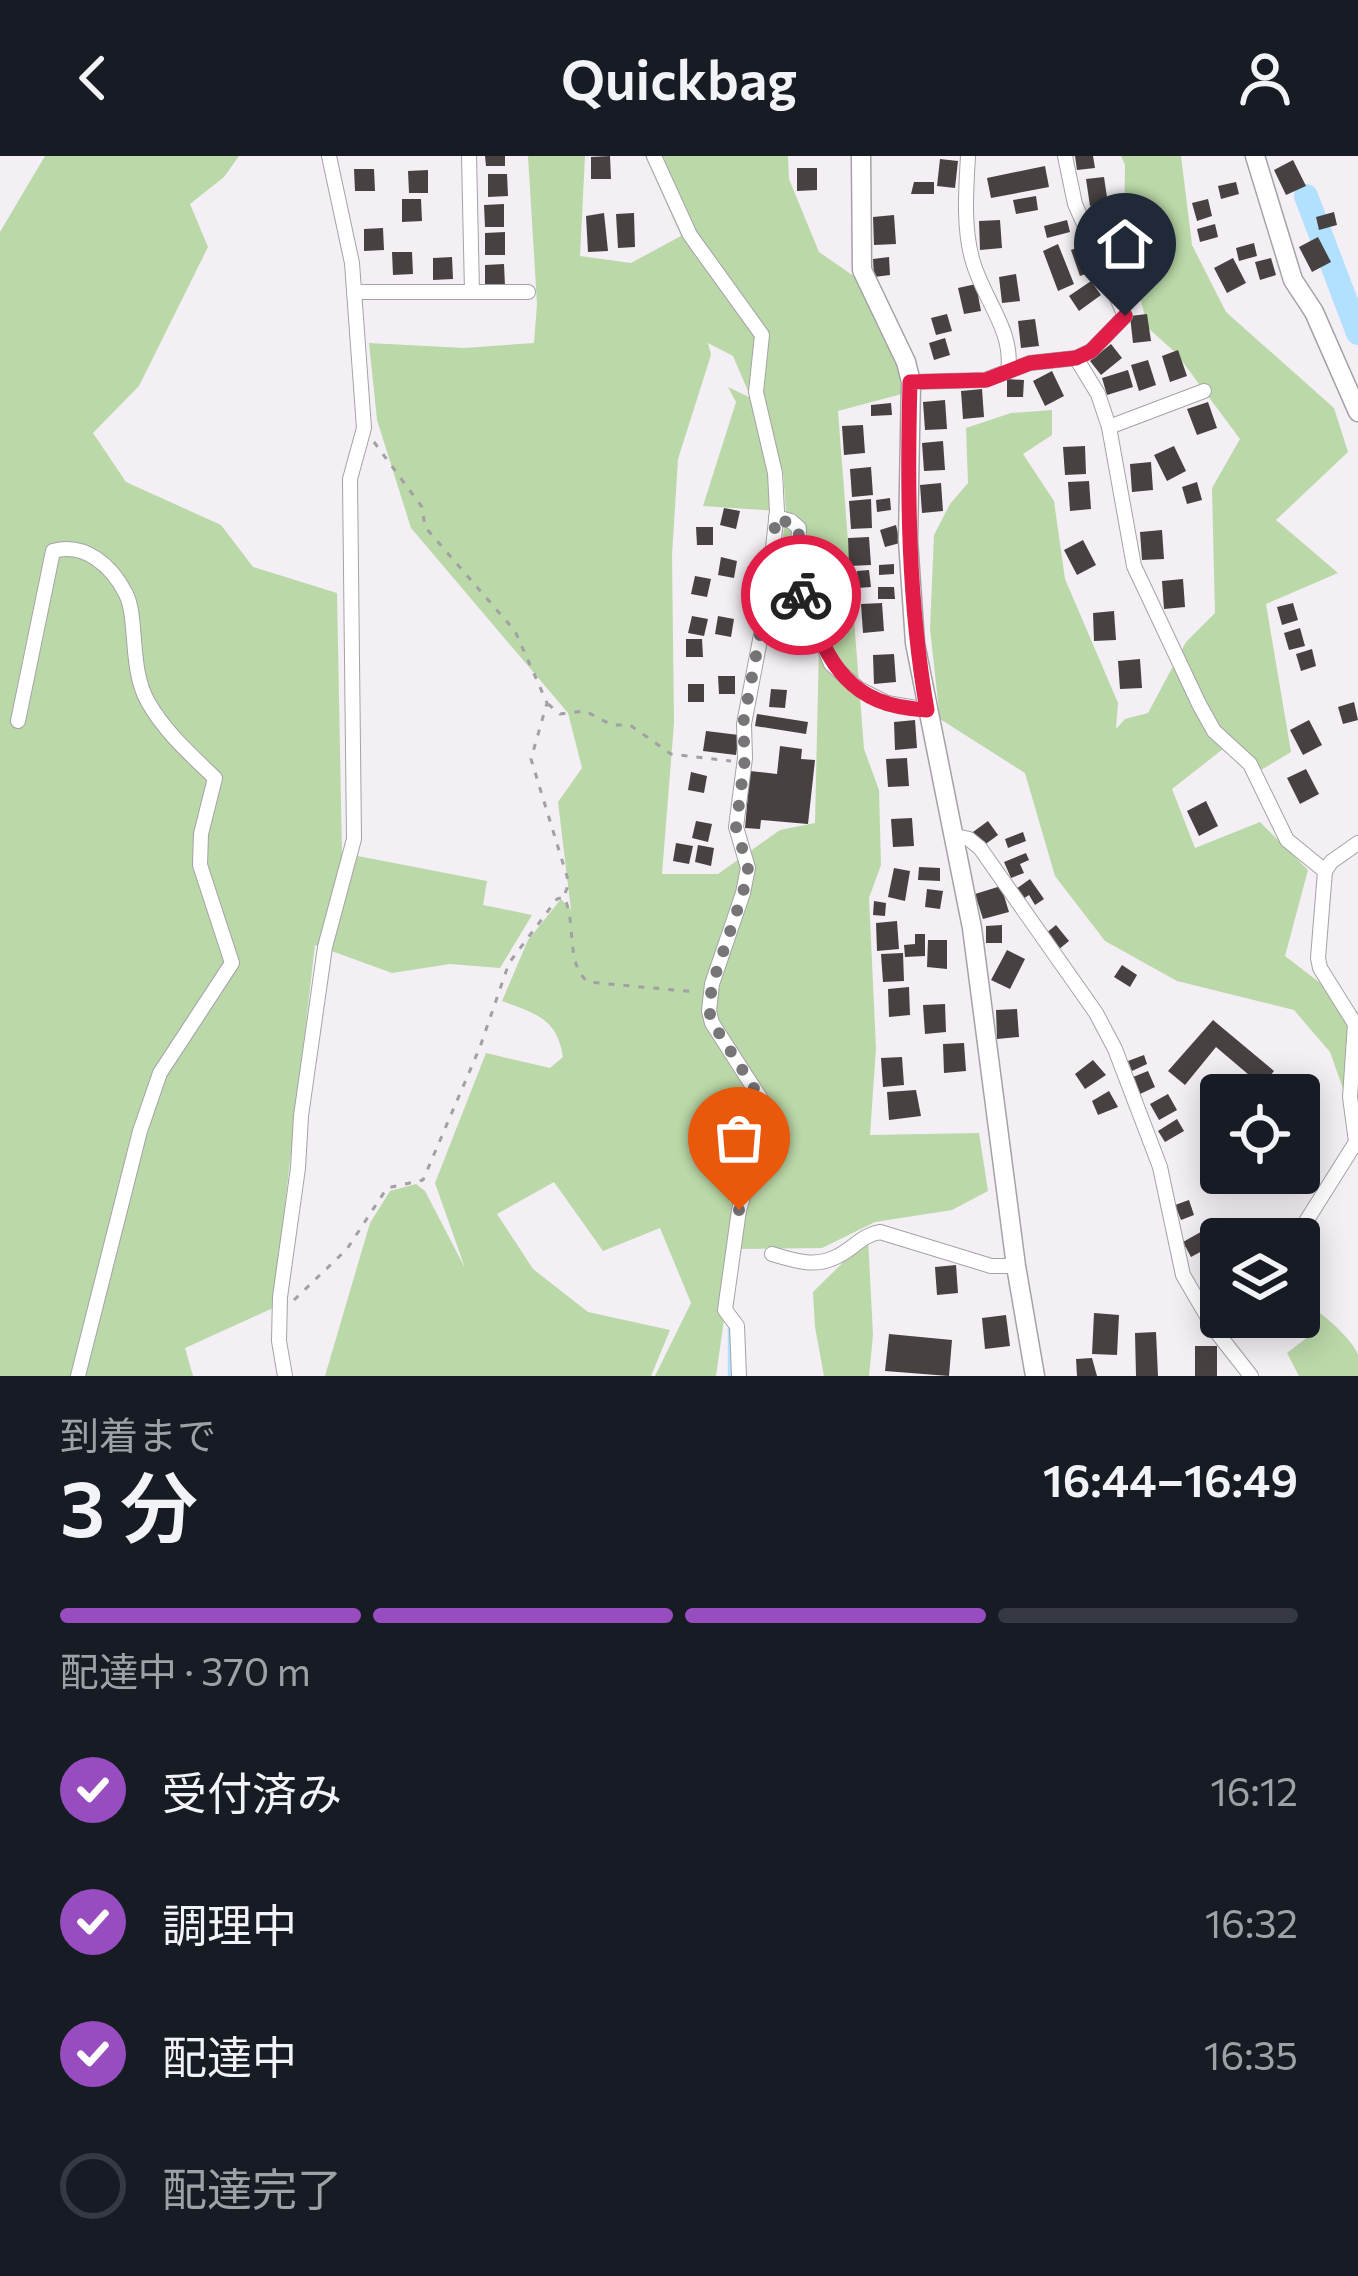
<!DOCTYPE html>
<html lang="ja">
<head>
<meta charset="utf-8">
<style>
	:root { --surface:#171b24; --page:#20242c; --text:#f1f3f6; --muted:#9ea1a6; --line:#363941; --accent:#974dc0 }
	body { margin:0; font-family:Commissioner,"Noto Sans JP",sans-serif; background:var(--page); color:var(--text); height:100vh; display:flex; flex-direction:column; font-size:45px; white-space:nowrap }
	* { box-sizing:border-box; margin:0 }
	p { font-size:39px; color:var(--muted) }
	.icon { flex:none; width:66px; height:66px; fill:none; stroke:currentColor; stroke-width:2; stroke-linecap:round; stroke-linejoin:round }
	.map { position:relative; height:1220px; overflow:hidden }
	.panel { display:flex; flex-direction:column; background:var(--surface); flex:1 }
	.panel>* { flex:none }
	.buttons { position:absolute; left:1200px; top:918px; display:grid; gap:24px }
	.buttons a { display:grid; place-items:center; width:120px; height:120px; border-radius:12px; background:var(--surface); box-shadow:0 6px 30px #0003; font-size:60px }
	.pin { position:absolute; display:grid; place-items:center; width:102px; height:102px; color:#fff; margin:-123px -51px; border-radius:50% 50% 50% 0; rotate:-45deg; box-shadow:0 0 12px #0007 }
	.pin .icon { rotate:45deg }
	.courier { position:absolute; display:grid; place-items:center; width:120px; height:120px; margin:-60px; border:9px solid #e11d48; border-radius:50%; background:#fff; color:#222; box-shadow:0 3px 15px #0007 }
	.summary em { font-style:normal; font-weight:600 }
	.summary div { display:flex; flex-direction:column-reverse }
	.summary { display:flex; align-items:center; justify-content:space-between; height:204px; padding:0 60px }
	h1 { font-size:78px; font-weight:600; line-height:90px }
	.bar { display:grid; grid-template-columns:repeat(4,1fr); gap:18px 12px; align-content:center; height:144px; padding:0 60px }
	.bar i { height:15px; border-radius:9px; background:var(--line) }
	.bar .active { background:var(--accent) }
	.bar p { grid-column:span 4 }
	ol { padding:0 60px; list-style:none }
	li { display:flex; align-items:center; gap:36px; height:132px }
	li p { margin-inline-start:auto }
	li .icon { padding:12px; border-radius:50%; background:var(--accent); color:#fff; stroke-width:4 }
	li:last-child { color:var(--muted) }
	li i { width:66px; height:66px; border:6px solid var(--line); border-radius:50% }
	header { display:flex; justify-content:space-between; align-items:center; height:156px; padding:0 60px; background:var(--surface); font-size:54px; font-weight:600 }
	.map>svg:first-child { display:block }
</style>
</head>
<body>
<header><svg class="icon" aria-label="back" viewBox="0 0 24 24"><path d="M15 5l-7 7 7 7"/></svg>Quickbag<svg class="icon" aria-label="person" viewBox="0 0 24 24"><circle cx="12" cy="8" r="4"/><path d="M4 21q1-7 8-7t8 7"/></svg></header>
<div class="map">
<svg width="1358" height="1220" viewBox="0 0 1358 1220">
	<rect width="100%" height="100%" fill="#f3eff4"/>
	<g fill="#bbd8a8" fill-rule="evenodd">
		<path d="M45 0H239L224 21 190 48 208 91 139 230 93 277 126 326 221 369 253 411 337 437 342 697 487 725 483 749 532 759 500 812 450 808 392 817 315 789 273 1152 185 1192 193 1220H0V76Z"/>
		<path d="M528 0H585L580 100 631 107 681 80 645 0H788L789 23 819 96 861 125 897 200 902 238 838 255 864 593 879 634 881 709 869 742 876 892 870 979 979 977 988 1035 952 1054 875 1066 822 1092 734 1093 716 1220H655L691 1147 660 1072 603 1095 554 1026 497 1058 533 1113 588 1156 670 1174 651 1220H325L370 1067 390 1035 416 1028 425 1035 465 1112 435 1027 486 897 550 912 563 901C557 862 536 858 502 845L528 784 561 743 571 754 558 646 582 612 568 557 411 372 377 264 369 187 464 192 534 187 537 148ZM708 187 733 200 751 242 728 231 736 246 703 350 777 355 768 280 783 316 786 356 775 446 819 489 815 667 780 674 718 718H662L674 567 672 399 678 303 711 199Z"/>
		<path d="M1121 0H1181L1192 89 1226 156 1334 252 1348 296 1276 364 1338 417 1266 448 1291 596 1261 614 1223 593 1172 633 1195 692 1260 666 1308 714 1285 800 1358 856V975L1330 896 1294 854 1177 825 1105 785 1055 720 1025 617 940 563 930 473 934 379 950 348 968 327 966 272 1011 257 1052 254V279L1023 298 1054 345 1065 423 1118 547 1116 573 1125 563 1148 557 1186 486 1215 457 1212 332 1240 283 1176 197 1148 172 1124 82 1125 9Z"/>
		<path d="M868 1082 873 1179 869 1220H824L815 1171 813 1136Z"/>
		<path d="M1299 1146C1313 1147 1354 1184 1358 1199 1358 1206 1358 1213 1358 1220H1299L1287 1197 1309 1180 1299 1159Z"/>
	</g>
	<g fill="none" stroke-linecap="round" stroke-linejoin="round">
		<path stroke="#b2e1ff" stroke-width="4.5" d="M730 1170V1220"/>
		<path stroke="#b2e1ff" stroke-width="24" d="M1306 40 1358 177"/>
	</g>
	<g fill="#474241">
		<path d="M485 0H505V10H486Z"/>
		<path d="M610 0 611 23H591V1Z"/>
		<path d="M1075 0H1093L1095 12 1077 14Z"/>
		<path d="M940 3 958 5 955 32 937 30Z"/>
		<path d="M1293 4 1306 30 1286 39 1274 14Z"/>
		<path d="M1045 10 1049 31 991 42 987 22Z"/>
		<path d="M797 12H817V34L797 35Z"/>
		<path d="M354 13H374L375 35H355Z"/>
		<path d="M428 14V37H409L408 15Z"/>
		<path d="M488 18H507L508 40 488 41Z"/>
		<path d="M1104 21 1108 48 1090 50 1086 23Z"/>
		<path d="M914 26H934V38H911Z"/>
		<path d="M1236 26 1239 38 1221 43 1218 30Z"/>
		<path d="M1036 40 1038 54 1016 58 1013 44Z"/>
		<path d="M402 43H421L422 65 402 66Z"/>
		<path d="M1208 43 1212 60 1197 65 1192 47Z"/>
		<path d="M504 48V71H485L484 49Z"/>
		<path d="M1111 53 1114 80 1097 83 1093 56Z"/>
		<path d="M1334 56 1337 69 1319 74 1316 61Z"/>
		<path d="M604 57 608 95 588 96 586 60Z"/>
		<path d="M634 57 635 91 618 92 616 58Z"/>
		<path d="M894 59 896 88 874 89 873 61Z"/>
		<path d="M1000 64 1002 92 980 94 979 65Z"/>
		<path d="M1067 64 1070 76 1047 82 1044 70Z"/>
		<path d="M1215 68 1218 81 1200 86 1197 73Z"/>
		<path d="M383 72 384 94 364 95V73Z"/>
		<path d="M505 76V99H485V77Z"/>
		<path d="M1318 81 1331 106 1312 116 1299 91Z"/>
		<path d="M1126 86 1129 113 1112 116 1108 89Z"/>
		<path d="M1254 87 1257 100 1239 105 1236 92Z"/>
		<path d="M1058 88 1074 128 1058 135 1043 95Z"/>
		<path d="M1087 88 1097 114 1080 120 1071 94Z"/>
		<path d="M392 96H412L413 118 393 119Z"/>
		<path d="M452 101 453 123 433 124V102Z"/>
		<path d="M889 101 890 119 874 121 873 103Z"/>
		<path d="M1233 102 1246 127 1227 137 1214 112Z"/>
		<path d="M1271 102 1276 119 1260 124 1255 106Z"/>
		<path d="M504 108 505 130 485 131V109Z"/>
		<path d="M1134 116 1139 133 1123 138 1119 120Z"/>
		<path d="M1016 118 1020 145 1002 147 999 121Z"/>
		<path d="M1091 125 1101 139 1079 155 1069 140Z"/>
		<path d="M976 128 981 155 964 158 958 132Z"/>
		<path d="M947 158 952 175 936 179 931 162Z"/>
		<path d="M1147 158 1151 185 1133 187 1130 160Z"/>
		<path d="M1035 163 1039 190 1021 192 1018 165Z"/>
		<path d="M945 182 950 199 934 204 929 187Z"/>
		<path d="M1111 188 1122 202 1101 219 1090 205Z"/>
		<path d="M1178 194 1187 220 1170 226 1162 200Z"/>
		<path d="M1148 204 1156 229 1139 235 1131 209Z"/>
		<path d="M1128 214 1133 231 1107 239 1102 222Z"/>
		<path d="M1052 215 1064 240 1045 250 1033 225Z"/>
		<path d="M1007 223 1024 224 1023 241H1007Z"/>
		<path d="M982 233 984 261 963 263 961 235Z"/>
		<path d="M945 244 947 273 925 274 923 246Z"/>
		<path d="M1208 246 1217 272 1197 279 1187 253Z"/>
		<path d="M891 247 892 259 871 260V249Z"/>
		<path d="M863 269 865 297 844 299 842 270Z"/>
		<path d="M943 285 945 314 924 315 922 287Z"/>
		<path d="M1085 290 1086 318 1065 319 1063 291Z"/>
		<path d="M1174 290 1186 315 1167 325 1154 299Z"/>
		<path d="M1151 306 1153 334 1132 336 1130 308Z"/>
		<path d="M871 311 873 339 852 341 850 313Z"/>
		<path d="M1089 325 1091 353 1070 355 1068 326Z"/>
		<path d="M1197 326 1202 344 1187 348 1182 331Z"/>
		<path d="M941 327 943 355 922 357 920 329Z"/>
		<path d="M890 342 891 354 877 356 876 344Z"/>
		<path d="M871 343 872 372 851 373 849 345Z"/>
		<path d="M724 352 740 355 736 373 720 369Z"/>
		<path d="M896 369 900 387 885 391 880 374Z"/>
		<path d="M696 371H713V389H697Z"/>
		<path d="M1162 374 1164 403 1142 404 1140 376Z"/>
		<path d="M869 381 871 409 849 410 848 382Z"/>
		<path d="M1083 384 1096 409 1077 419 1064 394Z"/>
		<path d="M721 401 737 405 734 422 718 419Z"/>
		<path d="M894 408V418L879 419V409Z"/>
		<path d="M748 410 764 413 760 430 744 427Z"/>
		<path d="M869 414 871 431 858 432 857 415Z"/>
		<path d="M695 420 711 423 707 441 691 438Z"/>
		<path d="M1183 423 1185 451 1164 453 1162 425Z"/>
		<path d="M878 431H894L895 443H878Z"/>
		<path d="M882 447 884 475 863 477 861 448Z"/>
		<path d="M1293 447 1298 464 1282 469 1277 451Z"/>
		<path d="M1114 455 1116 484 1094 485 1093 457Z"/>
		<path d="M692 460 708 463 704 480 688 477Z"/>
		<path d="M718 460 734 463 731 481 715 478Z"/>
		<path d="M1300 472 1305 490 1289 494 1284 477Z"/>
		<path d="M686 483H702L703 501H686Z"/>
		<path d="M1312 493 1316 510 1301 515 1296 498Z"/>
		<path d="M894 498 896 526 874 528 873 499Z"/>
		<path d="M1140 503 1142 532 1120 533 1118 505Z"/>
		<path d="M718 520H735V538H719Z"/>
		<rect x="688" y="528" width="16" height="18"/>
		<path d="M771 533 787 534 785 552 769 551Z"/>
		<path d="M1354 546 1358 564 1343 568 1338 551Z"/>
		<path d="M757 558 808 566 806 578 755 570Z"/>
		<path d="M915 564 917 592 895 594 894 566Z"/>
		<path d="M1309 564 1322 589 1303 599 1290 574Z"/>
		<path d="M706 575 739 579 736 599 703 595Z"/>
		<path d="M780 590 802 593 801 603 815 604 808 668 761 664 760 673 745 672 750 615 777 618Z"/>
		<path d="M907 602 909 630 888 631 886 603Z"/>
		<path d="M1306 613 1319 638 1300 648 1287 622Z"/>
		<path d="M691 616 707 620 704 637 688 634Z"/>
		<path d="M1206 645 1218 670 1199 680 1187 655Z"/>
		<path d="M912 662 914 690 893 691 891 663Z"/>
		<path d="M696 665 712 668 708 686 692 682Z"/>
		<path d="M988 665 998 679 983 690 973 676Z"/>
		<path d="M1023 676 1026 685 1008 692 1005 683Z"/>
		<path d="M676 687 693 690 689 708 673 705Z"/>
		<path d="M698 689 714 692 711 710 695 706Z"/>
		<path d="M1026 697 1029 704 1020 708 1024 717 1011 722 1004 706Z"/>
		<path d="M919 711 940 712V725L918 724Z"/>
		<path d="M894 712 910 715 905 745 888 741Z"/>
		<path d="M1030 723 1044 743 1035 749 1029 739 1020 745 1013 735Z"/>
		<path d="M1001 730 1009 756 983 763 975 738Z"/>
		<path d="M927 733 943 735 940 753 925 751Z"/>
		<path d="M874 745 886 747 885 760 873 759Z"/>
		<path d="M897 765 899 793 877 795 876 767Z"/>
		<path d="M1002 769V787H986V770Z"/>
		<path d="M1056 769 1069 785 1058 794 1045 778Z"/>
		<path d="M915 778H925V800L905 801 904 789 915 788Z"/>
		<path d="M928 784H947V813L927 811Z"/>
		<path d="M1007 794 1025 803 1010 833 991 824Z"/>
		<path d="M903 797 904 825 883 826 881 798Z"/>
		<path d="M1122 809 1137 819 1130 831 1114 821Z"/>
		<path d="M909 831 910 859 889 861 888 833Z"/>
		<path d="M945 848 946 876 925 878 923 849Z"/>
		<path d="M1017 853 1019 881 997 883 996 854Z"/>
		<path d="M1213 864 1274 915 1262 930 1216 891 1185 929 1168 915Z"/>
		<path d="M964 887 966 915 944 917 943 888Z"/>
		<path d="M1144 899 1147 908 1132 915 1128 905Z"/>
		<path d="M902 901 904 929 883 931 881 902Z"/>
		<path d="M1093 904 1106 919 1085 933 1075 918Z"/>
		<path d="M1148 915 1155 931 1140 938 1133 921Z"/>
		<path d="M916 934 921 960 889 964 887 936Z"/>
		<path d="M1109 935 1118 951 1098 959 1092 945Z"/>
		<path d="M1168 938 1177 954 1159 964 1150 948Z"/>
		<path d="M1177 963 1184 975 1165 986 1158 975Z"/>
		<path d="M1189 1044 1194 1059 1181 1064 1175 1049Z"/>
		<path d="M1206 1073 1215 1088 1191 1101 1183 1086Z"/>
		<path d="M956 1109 958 1137 937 1139 935 1111Z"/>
		<path d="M1214 1127 1221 1135V1152L1215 1158 1199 1140Z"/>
		<path d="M1094 1157 1119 1159 1117 1199 1092 1198Z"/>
		<path d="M1006 1159 1010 1190 985 1193 982 1162Z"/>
		<path d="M1156 1176 1158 1220H1136L1135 1177Z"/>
		<path d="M889 1178 952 1184 949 1220 885 1215Z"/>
		<rect x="1195" y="1190" width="22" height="30"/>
		<path d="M1092 1202 1097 1220H1077L1076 1203Z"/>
	</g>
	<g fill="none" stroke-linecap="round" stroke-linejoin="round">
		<defs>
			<g id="street">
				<path d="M469 0 472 136"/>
				<path d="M654 0 690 79 762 179 756 236 775 317 777 355 767 447 744 568 745 602 736 671 748 712 743 737 712 828 709 855 712 867 766 951V966L739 1054 725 1154 737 1170 739 1220"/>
				<path d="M968 0C966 35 963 73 973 106 984 144 1014 175 1008 215"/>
				<path d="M354 136H528"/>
				<path d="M1076 202 1098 238 1109 271 1134 410 1199 548 1214 575 1250 608 1287 684 1325 715"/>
				<path d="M911 226 985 224 1030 207 1076 202 1091 195 1125 160 1075 48 1065 0"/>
				<path d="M1109 271 1204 235"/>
				<path d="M776 361 791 365 799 372 797 426 831 508 859 533 887 547 927 554"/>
				<path d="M18 565 53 395C85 386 112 410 126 438 138 462 129 513 148 546 165 576 191 599 215 622L201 678 200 709 232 807 160 917 140 975 78 1220"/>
				<path d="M952 679 969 683 980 692 1096 857 1115 893 1160 1011 1183 1119 1215 1174 1251 1220"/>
				<path d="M1295 1083 1356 986 1350 941 1355 868 1320 812 1318 802 1325 715 1331 706 1358 687"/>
				<path d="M772 1098C795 1105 816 1112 838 1100 854 1092 862 1079 880 1076L991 1110H1016"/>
				<path d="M1215 1174 1228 1161"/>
				<path d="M285 1220 279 1185 280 1141 298 1012 301 960 325 791 354 683 350 323 364 272 352 107 329 0"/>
			</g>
			<g id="secondary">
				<path d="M861 0 862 114 906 206 911 226 908 384 915 487 972 772 1016 1110 1035 1220"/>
				<path d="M1255 0 1293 124 1314 156 1358 256"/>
			</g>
		</defs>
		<use href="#street" stroke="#a5a2a7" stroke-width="16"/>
		<use href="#secondary" stroke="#a5a2a7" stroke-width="21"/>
		<g stroke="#a3a0a4" stroke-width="3" stroke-dasharray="6 9" stroke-linecap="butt">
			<path d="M374 286 422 351 425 371 515 475 547 547 531 603 569 727 564 740"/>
			<path d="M548 548 560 558 585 555 612 569H630L671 598 731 605"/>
			<path d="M294 1144 347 1093 387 1032 423 1024 480 891 509 807 557 743 564 741C577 767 565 808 588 826L696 836"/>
		</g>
		<use href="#street" stroke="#fff" stroke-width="14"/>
		<use href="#secondary" stroke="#fff" stroke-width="18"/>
	</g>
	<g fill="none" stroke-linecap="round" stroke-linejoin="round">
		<path stroke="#787578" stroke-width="12" stroke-dasharray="0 21.6" d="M739 1054 766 966V951L712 866 709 854 712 829 743 737 748 712 736 671 745 602 743 568 766 447 776 361 799 372 797 426 801 439"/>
		<path stroke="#e11d48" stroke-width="15" d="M801 439C829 505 845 550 927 554 908 445 907 337 910 226L986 224 1030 207 1076 202 1091 195 1125 160"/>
	</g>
</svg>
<div class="buttons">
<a><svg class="icon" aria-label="locate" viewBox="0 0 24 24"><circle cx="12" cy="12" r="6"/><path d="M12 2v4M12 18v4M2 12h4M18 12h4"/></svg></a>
<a><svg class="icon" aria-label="layers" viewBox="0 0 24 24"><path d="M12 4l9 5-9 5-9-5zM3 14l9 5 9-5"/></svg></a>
</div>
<div class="pin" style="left:739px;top:1054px;background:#ea580c"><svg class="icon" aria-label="bag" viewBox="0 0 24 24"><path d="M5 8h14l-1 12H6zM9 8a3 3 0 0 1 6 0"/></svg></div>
<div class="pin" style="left:1125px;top:160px;background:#1f2937"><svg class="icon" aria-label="home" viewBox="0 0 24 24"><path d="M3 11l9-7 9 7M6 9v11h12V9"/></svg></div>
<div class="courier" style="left:801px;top:439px"><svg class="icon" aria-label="bike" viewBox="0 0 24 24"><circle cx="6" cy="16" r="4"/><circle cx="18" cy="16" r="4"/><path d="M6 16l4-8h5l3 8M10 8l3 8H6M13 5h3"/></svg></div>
</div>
<section class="panel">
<div class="summary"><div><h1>3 分</h1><p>到着まで</p></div><em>16:44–16:49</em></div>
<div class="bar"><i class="active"></i><i class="active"></i><i class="active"></i><i></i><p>配達中 · 370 m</p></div>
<ol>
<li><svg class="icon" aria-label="check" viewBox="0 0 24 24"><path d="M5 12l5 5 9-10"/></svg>受付済み<p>16:12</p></li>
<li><svg class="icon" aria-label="check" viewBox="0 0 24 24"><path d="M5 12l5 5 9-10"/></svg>調理中<p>16:32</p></li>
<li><svg class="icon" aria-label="check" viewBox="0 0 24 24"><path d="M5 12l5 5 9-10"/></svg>配達中<p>16:35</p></li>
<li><i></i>配達完了</li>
</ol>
</section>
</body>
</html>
